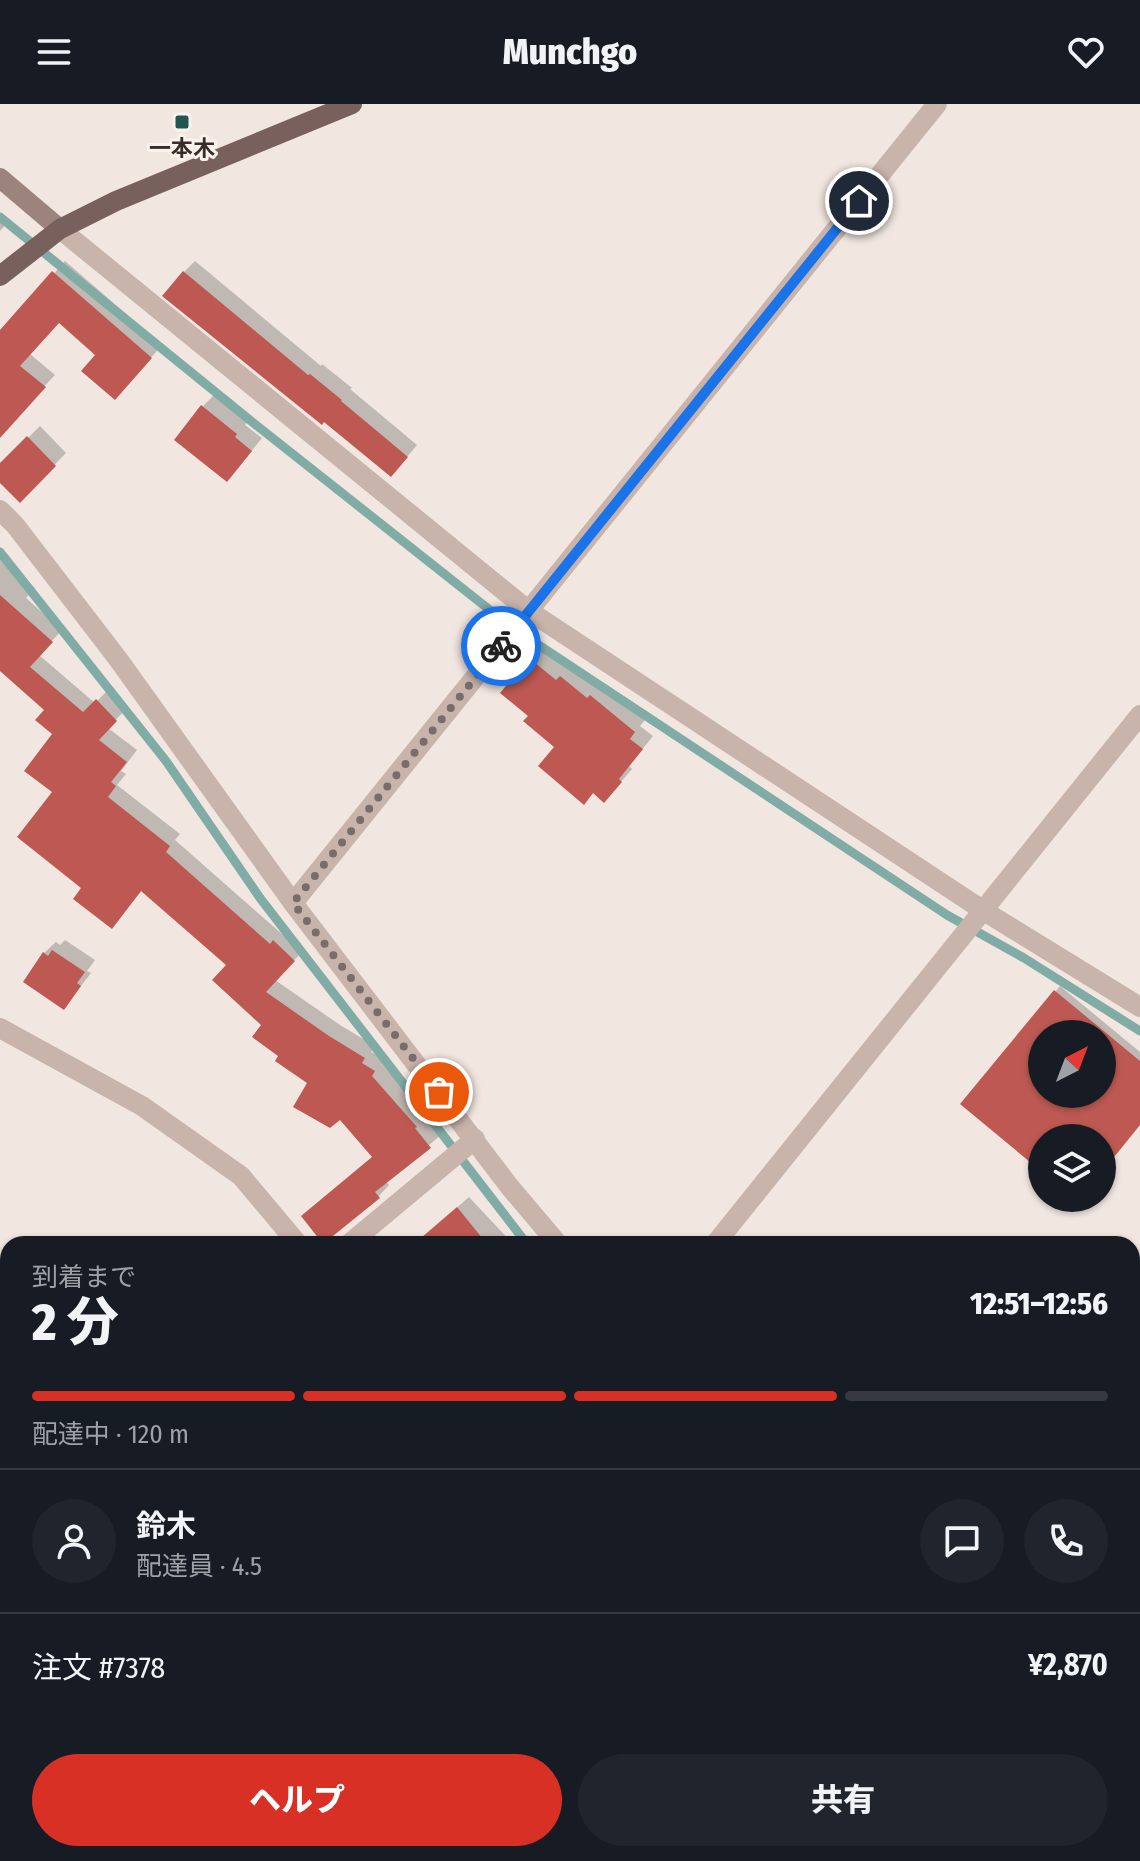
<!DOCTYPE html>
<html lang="ja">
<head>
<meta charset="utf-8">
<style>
	:root { --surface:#171b24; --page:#20242c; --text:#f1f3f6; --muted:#9ea1a6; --line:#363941; --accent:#d93025 }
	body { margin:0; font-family:"Fira Sans Condensed","Noto Sans JP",sans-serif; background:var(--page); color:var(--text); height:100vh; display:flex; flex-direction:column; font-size:30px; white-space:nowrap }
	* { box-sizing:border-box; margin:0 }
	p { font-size:26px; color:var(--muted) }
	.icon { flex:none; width:44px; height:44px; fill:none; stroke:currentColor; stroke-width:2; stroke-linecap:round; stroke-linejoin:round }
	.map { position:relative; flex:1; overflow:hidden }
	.details { position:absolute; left:0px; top:1132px; width:1140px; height:626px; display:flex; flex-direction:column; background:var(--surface); border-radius:24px 24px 0 0; box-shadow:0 2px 6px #0004 }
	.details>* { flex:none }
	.needle { width:52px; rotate:42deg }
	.tools { position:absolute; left:1028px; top:916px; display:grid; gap:16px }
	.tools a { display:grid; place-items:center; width:88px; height:88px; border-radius:50%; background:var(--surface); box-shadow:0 2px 6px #0004; font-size:40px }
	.pin { position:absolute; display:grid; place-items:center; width:68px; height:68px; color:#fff; margin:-34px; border:4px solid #fff; border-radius:50%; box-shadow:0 2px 8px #0007 }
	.courier { position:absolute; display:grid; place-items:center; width:80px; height:80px; margin:-40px; border:6px solid #1a73e8; border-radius:50%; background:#fff; color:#222; box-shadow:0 2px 10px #0007 }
	.headline em { font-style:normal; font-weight:800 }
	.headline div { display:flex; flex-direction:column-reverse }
	.headline { display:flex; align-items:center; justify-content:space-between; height:136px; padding:0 32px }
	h1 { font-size:52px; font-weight:800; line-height:60px }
	.bar { display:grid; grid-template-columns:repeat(4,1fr); gap:12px 8px; align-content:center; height:96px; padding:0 32px }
	.bar i { height:10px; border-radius:6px; background:var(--line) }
	.bar .selected { background:var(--accent) }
	.bar p { grid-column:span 4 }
	.line { display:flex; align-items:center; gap:20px; padding:0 32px; border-top:2px solid var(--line) }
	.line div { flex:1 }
	.round { display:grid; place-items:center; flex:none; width:84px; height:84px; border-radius:42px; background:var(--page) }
	.cta { display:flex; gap:16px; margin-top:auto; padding:16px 32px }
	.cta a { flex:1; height:92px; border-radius:48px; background:var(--accent); color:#fff; font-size:32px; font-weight:800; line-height:92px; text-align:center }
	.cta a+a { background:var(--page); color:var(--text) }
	header { display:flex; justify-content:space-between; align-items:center; height:104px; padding:0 32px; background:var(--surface); font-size:36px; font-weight:800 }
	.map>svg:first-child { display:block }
</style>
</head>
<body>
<header><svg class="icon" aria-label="menu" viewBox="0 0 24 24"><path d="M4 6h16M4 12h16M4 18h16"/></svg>Munchgo<svg class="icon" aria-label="heart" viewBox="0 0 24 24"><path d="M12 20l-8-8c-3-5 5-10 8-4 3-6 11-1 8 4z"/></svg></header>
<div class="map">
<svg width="1140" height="1757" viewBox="0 0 1140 1757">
	<rect width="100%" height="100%" fill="#f1e6e0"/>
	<g fill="#0003" fill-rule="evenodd">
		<path d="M0 113 7 119 0 127Z"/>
		<path d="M65 157 162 241 126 282 98 251 59 217 30 250 55 271 0 329V231Z"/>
		<path d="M195 157 321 262 322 260 352 284 350 285 417 341 402 359 184 168Z"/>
		<path d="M214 291 247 318 245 321 262 334 238 364 202 303Z"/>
		<path d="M40 322 66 349 20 396 0 376V362Z"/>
		<path d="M0 453 35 484 26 494 62 526 39 551 95 599 108 586 126 605 108 624 137 646 121 667 126 670 117 681 180 730 175 736 282 830 285 827 305 845 275 876 340 921 375 942 371 948 385 955 382 960 426 1010 425 1012 441 1031 386 1077 389 1081 379 1092 324 1137 374 1052 310 978 281 952 229 861 143 785 112 823 84 784 55 688 54 630 47 606 0 564Z"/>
		<path d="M542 544 569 566 573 562 600 584 602 581 645 616 640 622 653 632 629 662 632 665 615 685 557 642 531 612 530 555Z"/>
		<path d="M65 836 95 856 87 867 91 869 64 904 44 849 56 838 60 841Z"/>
		<path d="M1060 882 1140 948V1020L1102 1066V1034H1042V1065L963 1000ZM1042 930H1102V990H1042Z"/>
		<path d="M469 1093 513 1140H430L436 1122Z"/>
		<path d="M1140 1495V1568L1132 1562V1505Z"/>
		<path d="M1132 1706 1140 1713V1735L1132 1744Z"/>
		<path d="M311 1750H396L403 1757H318Z"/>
		<path d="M1030 1750H1127L1120 1757H1028L1032 1752Z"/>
	</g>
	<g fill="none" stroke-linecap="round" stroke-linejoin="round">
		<g stroke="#81aca6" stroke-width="9">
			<path d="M0 113 251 317 510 522 947 811 1024 854 1140 927"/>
			<path d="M0 448 166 657 260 794 527 1140"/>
			<path d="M1132 1645 1140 1652"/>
			<path d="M652 1750 663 1757"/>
		</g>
	</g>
	<g fill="#bd5952" fill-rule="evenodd">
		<path d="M52 167 152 254 115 296 81 267 95 251 59 219 20 262 46 283 0 334V226Z"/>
		<path d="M183 167 308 271 310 270 342 296 341 297 408 353 391 373 324 318 322 321 162 192Z"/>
		<path d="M201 301 237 330 235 333 252 347 227 378 174 336Z"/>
		<path d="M27 332 56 362 20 399 0 379V359Z"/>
		<path d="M0 491 53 538 30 563 83 608 96 595 117 617 99 636 127 658 111 678 116 682 108 693 170 742 166 748 270 840 273 836 295 857 266 888 329 932 365 954 362 959 375 967 372 972 417 1023 415 1024 431 1044 375 1088 380 1094 323 1140 301 1112 372 1053 340 1016 330 1024 293 1003 307 979 275 957 278 952 252 933 261 921 212 876 226 861 141 787 112 825 73 795 81 784 17 733 52 688 24 667 52 630 35 616 44 606 0 567Z"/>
		<path d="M529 554 556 576 560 572 587 594 590 591 635 628 630 635 643 645 619 675 622 678 604 699 593 689 584 701 538 662 554 643 523 617 528 612 500 589Z"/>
		<path d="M52 846 85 868 77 879 81 882 64 906 23 878 43 848 48 852Z"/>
		<path d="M1054 886 1140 957V1021L1102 1068V1034H1042V1068L960 1000ZM1042 930H1102V990H1042Z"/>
		<path d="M457 1103 487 1140H414Z"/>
	</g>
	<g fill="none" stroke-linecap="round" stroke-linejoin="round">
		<path stroke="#b59e96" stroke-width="5" stroke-dasharray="4 4" stroke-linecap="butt" d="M1132 1487 1140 1477"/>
		<g stroke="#c9b4ac" stroke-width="14">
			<path d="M161 1757 167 1750"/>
			<path d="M702 1757 708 1750"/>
		</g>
		<g stroke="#c9b4ac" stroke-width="20">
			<path d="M60 125 529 507 984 807 1140 903"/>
			<path d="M0 406 15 421 118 555 293 799 509 1082 558 1140"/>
			<path d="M293 799 937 0"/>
			<path d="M0 924 142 1002 241 1072 298 1140"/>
			<path d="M349 1140 475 1035"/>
			<path d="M715 1140 1140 611"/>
			<path d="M0 1436 8 1428"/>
			<path d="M1132 1610 1140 1616"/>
			<path d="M615 1750 625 1757"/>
		</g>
		<path stroke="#9c837e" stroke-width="20" d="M0 74 60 125"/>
		<path stroke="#78615d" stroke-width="20" d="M0 172 60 125 116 97 352 0"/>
	</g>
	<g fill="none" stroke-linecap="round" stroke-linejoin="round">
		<path stroke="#786d6a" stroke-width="8" stroke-dasharray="0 14.4" d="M439 988 293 799 501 542"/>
		<path stroke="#1a73e8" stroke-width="10" d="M501 542 859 97"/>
	</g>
	<rect fill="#235650" stroke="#f9f1ec" stroke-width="3" x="174" y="10" width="16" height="16" rx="4"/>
	<g text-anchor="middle" stroke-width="6" stroke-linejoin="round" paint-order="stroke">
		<g font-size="22" font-weight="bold" fill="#372c2a" stroke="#f9f1ec">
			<text x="182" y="52">一本木</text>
		</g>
	</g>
</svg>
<div class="tools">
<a><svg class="needle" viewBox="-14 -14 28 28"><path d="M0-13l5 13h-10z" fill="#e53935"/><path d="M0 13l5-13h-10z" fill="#9ea1a6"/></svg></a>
<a><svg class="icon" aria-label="layers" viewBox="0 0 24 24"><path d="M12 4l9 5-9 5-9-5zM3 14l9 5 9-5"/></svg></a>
</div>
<div class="pin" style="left:439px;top:988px;background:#ea580c"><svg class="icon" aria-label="bag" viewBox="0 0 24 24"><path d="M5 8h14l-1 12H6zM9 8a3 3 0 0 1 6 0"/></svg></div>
<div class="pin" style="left:859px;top:97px;background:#1f2937"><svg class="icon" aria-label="home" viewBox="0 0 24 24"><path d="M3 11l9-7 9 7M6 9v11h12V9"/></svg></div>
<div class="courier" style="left:501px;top:542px"><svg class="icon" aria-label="bike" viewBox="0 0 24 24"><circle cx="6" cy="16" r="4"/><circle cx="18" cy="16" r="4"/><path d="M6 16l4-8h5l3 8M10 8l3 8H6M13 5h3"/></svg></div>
<section class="details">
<div class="headline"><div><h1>2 分</h1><p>到着まで</p></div><em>12:51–12:56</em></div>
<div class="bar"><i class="selected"></i><i class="selected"></i><i class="selected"></i><i></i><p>配達中 · 120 m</p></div>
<div class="line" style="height:144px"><a class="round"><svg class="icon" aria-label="person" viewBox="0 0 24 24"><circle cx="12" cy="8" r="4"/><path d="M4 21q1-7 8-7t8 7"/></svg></a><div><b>鈴木</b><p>配達員 · 4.5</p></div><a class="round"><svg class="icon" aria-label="chat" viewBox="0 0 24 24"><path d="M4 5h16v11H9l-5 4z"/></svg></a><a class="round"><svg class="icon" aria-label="phone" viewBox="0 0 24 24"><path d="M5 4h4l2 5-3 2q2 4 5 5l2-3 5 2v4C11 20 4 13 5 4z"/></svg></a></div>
<div class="line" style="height:104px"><div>注文 #7378</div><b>¥2,870</b></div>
<div class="cta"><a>ヘルプ</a><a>共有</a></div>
</section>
</div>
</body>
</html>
